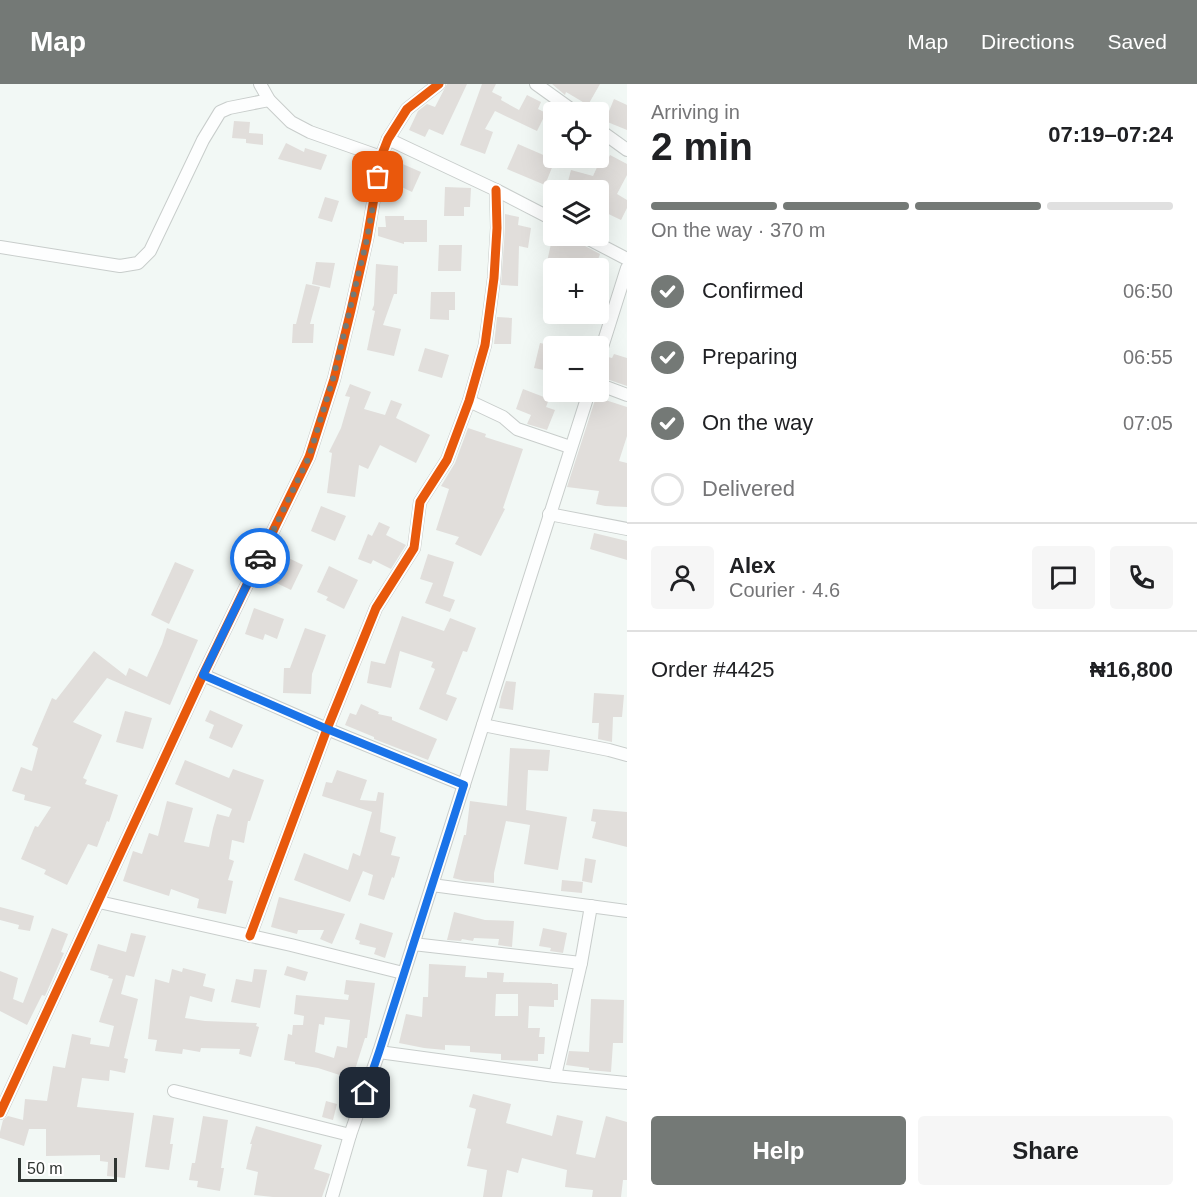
<!DOCTYPE html>
<html lang="en">
<head>
<meta charset="utf-8">
<style>
	:root { --surface:#fff; --page:#f6f6f6; --text:#202124; --muted:#757577; --line:#e0e0e0; --accent:#747976 }
	body { margin:0; font-family:Helvetica,sans-serif; background:var(--page); color:var(--text); height:100vh; display:flex; flex-direction:column; font-size:22px; white-space:nowrap }
	* { box-sizing:border-box; margin:0 }
	p { font-size:20px; color:var(--muted) }
	.icon { flex:none; width:33px; height:33px; fill:none; stroke:currentColor; stroke-width:2; stroke-linecap:round; stroke-linejoin:round }
	.map { position:relative; flex:1; overflow:hidden }
	.panel { display:flex; flex-direction:column; background:var(--surface); width:570px }
	.panel>* { flex:none }
	.controls { position:absolute; left:543px; top:18px; display:grid; gap:12px }
	.controls a { display:grid; place-items:center; width:66px; height:66px; border-radius:6px; background:var(--surface); box-shadow:0 6px 24px #0002; font-size:30px }
	.scale { position:absolute; left:18px; bottom:15px; width:99px; box-sizing:border-box; padding-left:6px; border:3px solid #303532; border-top:0; font-size:16px; line-height:21px; white-space:nowrap; color:#303532; -webkit-text-stroke:4px #fff; paint-order:stroke }
	.pin { position:absolute; display:grid; place-items:center; width:51px; height:51px; color:#fff; margin:-26px; border-radius:12px; box-shadow:0 3px 9px #0006 }
	.courier { position:absolute; display:grid; place-items:center; width:60px; height:60px; margin:-30px; border:4px solid #1a73e8; border-radius:50%; background:#fff; color:#222; box-shadow:0 2px 8px #0007 }
	.summary em { font-style:normal; font-weight:600 }
	.summary div { display:flex; flex-direction:column-reverse }
	.summary { display:flex; align-items:center; justify-content:space-between; height:102px; padding:0 24px }
	h1 { font-size:39px; font-weight:600; line-height:45px }
	.bar { display:grid; grid-template-columns:repeat(4,1fr); gap:9px 6px; align-content:center; height:72px; padding:0 24px }
	.bar i { height:8px; border-radius:4px; background:var(--line) }
	.bar .current { background:var(--accent) }
	.bar p { grid-column:span 4 }
	.line { display:flex; align-items:center; gap:15px; padding:0 24px; border-top:2px solid var(--line) }
	.line div { flex:1 }
	.round { display:grid; place-items:center; flex:none; width:63px; height:63px; border-radius:6px; background:var(--page) }
	ol { padding:0 24px; list-style:none }
	li { display:flex; align-items:center; gap:18px; height:66px }
	li p { margin-inline-start:auto }
	li .icon { padding:6px; border-radius:50%; background:var(--accent); color:#fff; stroke-width:4 }
	li:last-child { color:var(--muted) }
	li i { width:33px; height:33px; border:3px solid var(--line); border-radius:50% }
	.action { display:flex; gap:12px; margin-top:auto; padding:12px 24px }
	.action a { flex:1; height:69px; border-radius:6px; background:var(--accent); color:#fff; font-size:24px; font-weight:600; line-height:69px; text-align:center }
	.action a+a { background:var(--page); color:var(--text) }
	header { display:flex; align-items:center; gap:36px; box-sizing:border-box; height:84px; padding:0 30px; background:var(--accent); color:#fff }
	header strong { font-size:28px }
	nav { display:flex; gap:33px; margin-inline-start:auto; font-size:21px }
	main { display:flex; flex:1; min-height:0 }
	.map>svg:first-child { display:block }
</style>
</head>
<body>
<header>
<strong>Map</strong>
<nav><a>Map</a><a>Directions</a><a>Saved</a></nav>
</header>
<main>
<div class="map">
<svg width="627" height="1113" viewBox="0 0 627 1113">
	<rect width="100%" height="100%" fill="#f2f8f5"/>
	<g fill="#e1dedb" fill-rule="evenodd">
		<path d="M447 0H467L443 51 429 45 425 53 409 46 418 27 427 20 435 23Z"/>
		<path d="M482 0H496L492 8 502 13 501 16 519 26 527 11 541 18 538 25 546 29 537 47 495 27 485 45 493 48 485 70 460 61Z"/>
		<path d="M552 0H600L588 21 566 8 565 11Z"/>
		<path d="M614 15 627 21V46L605 37Z"/>
		<path d="M234 37 250 38 249 49 263 50V61L246 59V55L232 54Z"/>
		<path d="M286 59 304 68 305 64 327 71 321 86 278 75Z"/>
		<path d="M518 60 555 76 545 101 507 85Z"/>
		<path d="M610 71 627 80V91L617 110 627 116V124L621 136 598 125V106H572L566 105 571 86 593 92 599 79 605 81Z"/>
		<path d="M398 78 421 88 412 108 389 97Z"/>
		<path d="M445 103 471 104 470 123H464V132H444Z"/>
		<path d="M325 113 339 117 332 138 318 134Z"/>
		<path d="M505 130 519 133 518 141 531 144 528 164 519 162 518 202 501 201 505 144Z"/>
		<path d="M385 132H404V136H427V158H404V160L378 152V143H386Z"/>
		<path d="M552 155 585 162 600 170 595 184H575L547 178Z"/>
		<path d="M439 161H462L461 187H438Z"/>
		<path d="M316 178 335 179 330 204 312 200Z"/>
		<path d="M376 180 398 182 397 210H394L383 241 401 245 394 272 367 266 375 227 372 226 374 221Z"/>
		<path d="M306 200 320 203 310 240H314L313 259H292L293 240H296Z"/>
		<path d="M431 208H455V226H449V236L430 235Z"/>
		<path d="M497 233 512 234 511 260H494Z"/>
		<path d="M540 259 554 262V288L534 284Z"/>
		<path d="M425 264 449 271 442 294 418 287Z"/>
		<path d="M614 270 627 274V302L598 292 600 284 604 282 608 273 612 274Z"/>
		<path d="M350 300 371 308 364 325 385 331 391 316 402 320 396 334 430 351 416 379 380 361 368 385 359 381 355 413 327 409 332 369 329 368 341 344 350 313 345 312Z"/>
		<path d="M523 305 549 315 546 323 555 326 547 346 527 340 531 331 516 325Z"/>
		<path d="M596 313 627 323V352L619 377 627 379V423L605 422 596 420 599 407 567 403Z"/>
		<path d="M468 344 486 350 485 353 523 365 503 424 505 425 481 472 455 460 459 453 436 446 449 405 441 402 455 379Z"/>
		<path d="M321 422 346 432 335 457 311 447Z"/>
		<path d="M379 438 390 443 386 451 406 461 391 485 373 476 371 480 358 475 368 450 372 452Z"/>
		<path d="M594 449 627 457V476L590 465Z"/>
		<path d="M276 468 303 481 291 506 264 493Z"/>
		<path d="M428 470 454 478 443 512 455 516 450 528 425 519 433 499 420 495Z"/>
		<path d="M175 478 194 486 169 540 151 531Z"/>
		<path d="M329 482 358 496 344 525 326 516 328 513 317 508Z"/>
		<path d="M254 524 284 535 277 555 265 550 263 556 245 550Z"/>
		<path d="M402 532 444 547 450 534 476 544 467 568 463 567 446 610 457 614 447 637 419 625 435 585 431 583 433 578 400 567 391 604 367 599 371 577 385 580Z"/>
		<path d="M167 544 198 556 170 621 107 594 73 638 102 651 83 694 87 696 85 700 118 711 109 738 107 737 97 763 88 760 67 801 44 790 46 786 21 775 35 742 38 743 51 723 24 716 25 711 12 707 21 683 32 687 38 664 32 661 52 614 56 616 94 567 126 592 129 584 147 593 162 560Z"/>
		<path d="M305 544 326 551 312 590 311 610 283 609 284 584H290Z"/>
		<path d="M506 597 516 598 513 626 499 624 501 613Z"/>
		<path d="M594 609 624 611 622 633H613L612 658 598 655 599 639H592Z"/>
		<path d="M361 620 379 628 378 630 392 633V636L437 655 428 676 374 655V653L345 641 350 629 356 631Z"/>
		<path d="M210 626 243 641 232 664 209 654 214 641 205 637Z"/>
		<path d="M125 627 152 634 143 665 116 658Z"/>
		<path d="M510 664 550 666 548 687 528 686 526 726 567 733 558 786 524 780 530 741 506 737 494 789V799L465 797 453 794 464 751H466L470 717 507 722Z"/>
		<path d="M185 676 229 694 233 685 264 696 250 737H248L244 759 232 756 229 775 234 777 228 796 233 797 226 830 197 824 199 815 171 805 169 812 123 797 133 767 142 770 149 749 158 752 167 717 193 724 184 758 209 763 213 744 217 730 229 733 232 725 175 700Z"/>
		<path d="M337 686 367 696 360 716 376 717 378 708 384 709 380 748 396 753 391 771 400 773 394 794 392 793 384 816 368 811 373 791 363 787 350 818 294 796 304 769 348 786 353 769 360 772 372 728 322 712 326 698 332 699Z"/>
		<path d="M593 725 627 728V763L592 754 596 738 591 737Z"/>
		<path d="M585 774 596 776 592 799 582 797Z"/>
		<path d="M562 796 583 798 582 809 561 807Z"/>
		<path d="M279 813 345 830 332 860 320 855 324 846H298L297 850 271 843Z"/>
		<path d="M0 823 34 832 30 847 18 845 19 841 0 836Z"/>
		<path d="M454 828 485 836 514 837 512 863 498 861 499 855 474 854 473 857 462 855 461 857 447 856Z"/>
		<path d="M360 839 393 849 385 874 374 870 376 864 359 860 360 857 355 855Z"/>
		<path d="M52 844 68 850 61 868 64 869 45 912 42 911 27 941 0 927V887L18 894 13 915 23 919Z"/>
		<path d="M543 844 567 849 563 869 550 867 551 864 539 862Z"/>
		<path d="M131 849 146 852 134 893 126 891 121 910 138 915 124 974 128 975 125 989 110 986 109 997 82 994 77 1023 134 1029 125 1094 107 1092 108 1078 100 1077V1071L46 1072V1045H29L24 1062 0 1054V1048L3 1036 8 1032 23 1036 25 1015 47 1017 53 982 65 984 72 950 91 954 90 960 109 963 114 942 99 938 113 895 108 894 109 892 90 886 98 860 126 868Z"/>
		<path d="M429 880 466 882 465 893 487 894V888L504 889 503 898 552 899V900H558V916H554V923L529 922 528 944H540L539 953H545L544 970H538V977L501 976V970L470 968V962L445 961V966L424 964 399 959 406 930 422 933 423 913H428ZM496 910H518V932H495Z"/>
		<path d="M287 882 308 888 305 897 284 891Z"/>
		<path d="M183 884 206 890 203 902 215 905 212 918 190 912 185 934 205 937 257 939 256 942 259 943 251 973 239 970 240 965 201 964 200 968 183 965 182 970 155 967 157 956 148 955 155 895 169 899 172 885 182 888Z"/>
		<path d="M254 885 267 886 260 924 231 918 236 895 252 898Z"/>
		<path d="M346 896 375 899 367 954H365L352 995 318 984 295 980V978L284 976 288 950 292 951 293 941H303L304 932 294 930 296 911 348 916 349 911 344 910ZM325 933 350 936 347 964 337 962 334 974 315 968 319 940 324 941Z"/>
		<path d="M591 915 624 916 623 959H613L611 988 589 986V984L566 981 569 967 589 968Z"/>
		<path d="M473 1010 511 1020 506 1039 552 1052 557 1031 583 1037 576 1070 595 1074 606 1032 627 1038V1096H623L621 1113H592L593 1106 565 1103 567 1086 522 1074 518 1089 507 1086 502 1113H483L487 1086 467 1082 471 1065 467 1064 476 1025 469 1023Z"/>
		<path d="M326 1017 337 1020 333 1036 322 1033Z"/>
		<path d="M153 1031 174 1034 170 1060H173L169 1086 145 1083Z"/>
		<path d="M203 1032 228 1036 221 1084H224L220 1107 197 1103 198 1097 189 1096 192 1079H195Z"/>
		<path d="M256 1042 322 1061 314 1085 330 1090 322 1113H273L254 1111 258 1088 246 1085 252 1060H250Z"/>
	</g>
	<g fill="none" stroke-linecap="round" stroke-linejoin="round">
		<defs>
			<g id="street">
				<path d="M260 0 269 16 291 38 310 48 381 73"/>
				<path d="M536 0 575 28"/>
				<path d="M598 45 627 66"/>
				<path d="M388 55 496 106 554 136"/>
				<path d="M583 152 627 175"/>
				<path d="M0 163 120 182 138 179 150 167 203 56 220 28 229 24 269 16"/>
				<path d="M598 276 627 184"/>
				<path d="M598 300 627 311"/>
				<path d="M589 308 432 801 627 827"/>
				<path d="M469 317 503 333 517 345 570 363"/>
				<path d="M549 430 627 445"/>
				<path d="M203 591 327 645 464 701"/>
				<path d="M483 641 609 666 627 671"/>
				<path d="M99 818 291 861 403 889"/>
				<path d="M250 852 327 645 376 524 414 464 420 418 447 376 469 317 485 261 494 194 497 144 496 106"/>
				<path d="M413 860 581 879"/>
				<path d="M379 968 555 992 627 999"/>
				<path d="M555 992 581 879 591 822"/>
				<path d="M174 1007 350 1051"/>
				<path d="M0 1029 203 591 309 373 334 295 351 226 367 155 381 73 388 55 407 25 439 0"/>
				<path d="M332 1113 350 1051 379 968 432 801"/>
			</g>
		</defs>
		<use href="#street" stroke="#c8cdcb" stroke-width="14"/>
		<use href="#street" stroke="#fdfefe" stroke-width="12"/>
		<defs>
			<g id="cycleway">
				<path d="M250 852 327 645 376 524 414 464 420 418 447 376 469 317 485 261 494 194 497 144 496 106"/>
				<path d="M0 1029 203 591 309 373 334 295 351 226 367 155 381 73 388 55 407 25 439 0"/>
			</g>
		</defs>
		<use href="#cycleway" stroke="#fff" stroke-width="13"/>
		<use href="#cycleway" stroke="#e8590c" stroke-width="9"/>
	</g>
	<g fill="none" stroke-linecap="round" stroke-linejoin="round">
		<path stroke="#747976" stroke-width="6" stroke-dasharray="0 10.8" d="M260 474 309 373 333 295 367 155 378 93"/>
		<path stroke="#1a73e8" stroke-width="8" d="M260 474 203 591 327 645 464 701 379 968 365 1009"/>
	</g>
</svg>
<div class="controls">
<a><svg class="icon" aria-label="locate" viewBox="0 0 24 24"><circle cx="12" cy="12" r="6"/><path d="M12 2v4M12 18v4M2 12h4M18 12h4"/></svg></a>
<a><svg class="icon" aria-label="layers" viewBox="0 0 24 24"><path d="M12 4l9 5-9 5-9-5zM3 14l9 5 9-5"/></svg></a>
<a>+</a>
<a>−</a>
</div>
<div class="scale">50 m</div>
<div class="pin" style="left:378px;top:93px;background:#ea580c"><svg class="icon" aria-label="bag" viewBox="0 0 24 24"><path d="M5 8h14l-1 12H6zM9 8a3 3 0 0 1 6 0"/></svg></div>
<div class="pin" style="left:365px;top:1009px;background:#1f2937"><svg class="icon" aria-label="home" viewBox="0 0 24 24"><path d="M3 11l9-7 9 7M6 9v11h12V9"/></svg></div>
<div class="courier" style="left:260px;top:474px"><svg class="icon" aria-label="car" viewBox="0 0 24 24"><path d="M5 17H2v-5l4-1 3-4h7l3 4 3 1v5h-3M9 17h6M6 11h13"/><circle cx="7" cy="17" r="2"/><circle cx="17" cy="17" r="2"/></svg></div>
</div>
<section class="panel">
<div class="summary"><div><h1>2 min</h1><p>Arriving in</p></div><em>07:19–07:24</em></div>
<div class="bar"><i class="current"></i><i class="current"></i><i class="current"></i><i></i><p>On the way · 370 m</p></div>
<ol>
<li><svg class="icon" aria-label="check" viewBox="0 0 24 24"><path d="M5 12l5 5 9-10"/></svg>Confirmed<p>06:50</p></li>
<li><svg class="icon" aria-label="check" viewBox="0 0 24 24"><path d="M5 12l5 5 9-10"/></svg>Preparing<p>06:55</p></li>
<li><svg class="icon" aria-label="check" viewBox="0 0 24 24"><path d="M5 12l5 5 9-10"/></svg>On the way<p>07:05</p></li>
<li><i></i>Delivered</li>
</ol>
<div class="line" style="height:108px"><a class="round"><svg class="icon" aria-label="person" viewBox="0 0 24 24"><circle cx="12" cy="8" r="4"/><path d="M4 21q1-7 8-7t8 7"/></svg></a><div><b>Alex</b><p>Courier · 4.6</p></div><a class="round"><svg class="icon" aria-label="chat" viewBox="0 0 24 24"><path d="M4 5h16v11H9l-5 4z"/></svg></a><a class="round"><svg class="icon" aria-label="phone" viewBox="0 0 24 24"><path d="M5 4h4l2 5-3 2q2 4 5 5l2-3 5 2v4C11 20 4 13 5 4z"/></svg></a></div>
<div class="line" style="height:78px"><div>Order #4425</div><b>₦16,800</b></div>
<div class="action"><a>Help</a><a>Share</a></div>
</section>
</main>
</body>
</html>
